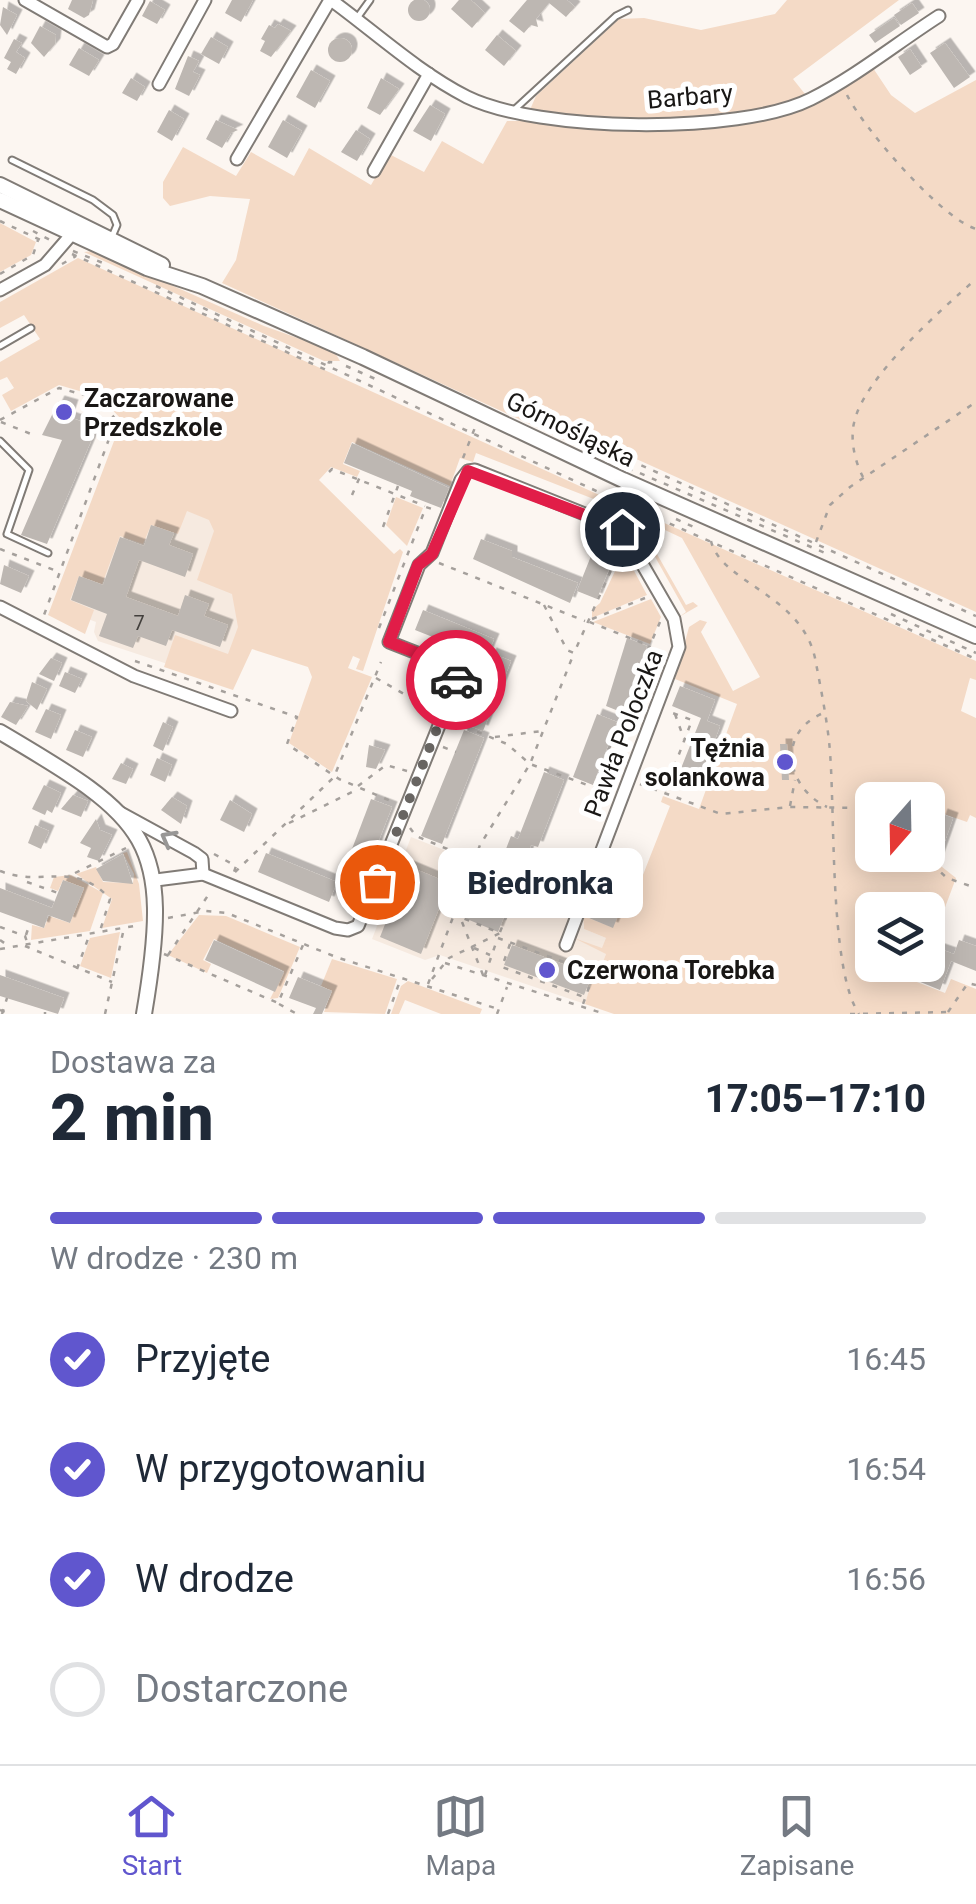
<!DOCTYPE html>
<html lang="pl">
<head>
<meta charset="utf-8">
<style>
	:root { --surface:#fff; --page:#f2f2f3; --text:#1f2937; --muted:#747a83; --line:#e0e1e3; --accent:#6056ce }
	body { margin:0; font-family:Roboto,sans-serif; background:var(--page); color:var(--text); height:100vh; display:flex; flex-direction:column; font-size:38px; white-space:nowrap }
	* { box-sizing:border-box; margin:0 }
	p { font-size:32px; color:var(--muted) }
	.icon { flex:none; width:55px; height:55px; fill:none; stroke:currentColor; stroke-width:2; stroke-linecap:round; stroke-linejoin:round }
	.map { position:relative; height:1014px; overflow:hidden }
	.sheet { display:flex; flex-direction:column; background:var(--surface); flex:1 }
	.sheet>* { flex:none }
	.needle { width:65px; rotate:200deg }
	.fabs { position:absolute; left:855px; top:782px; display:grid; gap:20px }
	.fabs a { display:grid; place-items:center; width:90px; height:90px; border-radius:15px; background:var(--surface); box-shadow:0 5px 25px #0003; font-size:50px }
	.pin { position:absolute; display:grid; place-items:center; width:85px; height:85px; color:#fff; margin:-42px; border:5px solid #fff; border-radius:50%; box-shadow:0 2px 10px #0007 }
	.courier { position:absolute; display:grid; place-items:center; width:100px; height:100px; margin:-50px; border:8px solid #e11d48; border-radius:50%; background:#fff; color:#222; box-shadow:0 2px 12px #0007 }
	.bubble { position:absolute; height:70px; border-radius:15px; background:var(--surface); box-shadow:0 5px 25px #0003; font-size:32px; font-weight:800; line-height:70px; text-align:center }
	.overview em { font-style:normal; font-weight:800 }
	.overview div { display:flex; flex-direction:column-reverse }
	.overview { display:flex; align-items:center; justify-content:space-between; height:170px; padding:0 50px }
	h1 { font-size:65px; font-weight:800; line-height:75px }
	.bar { display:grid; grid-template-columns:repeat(4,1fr); gap:15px 10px; align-content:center; height:120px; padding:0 50px }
	.bar i { height:12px; border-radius:8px; background:var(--line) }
	.bar .current { background:var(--accent) }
	.bar p { grid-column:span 4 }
	ol { padding:0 50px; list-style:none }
	li { display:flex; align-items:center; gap:30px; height:110px }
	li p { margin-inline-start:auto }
	li .icon { padding:10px; border-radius:50%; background:var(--accent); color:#fff; stroke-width:4 }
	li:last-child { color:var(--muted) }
	li i { width:55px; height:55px; border:5px solid var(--line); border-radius:50% }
	.tab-bar { display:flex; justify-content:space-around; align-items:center; height:140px; border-top:2px solid var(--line); background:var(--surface); font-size:28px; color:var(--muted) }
	.tab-bar a { display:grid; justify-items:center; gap:5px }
	.tab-bar .current { color:var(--accent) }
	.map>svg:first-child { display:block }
</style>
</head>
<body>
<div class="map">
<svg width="976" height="1014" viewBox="0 0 976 1014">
	<defs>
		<filter id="shadow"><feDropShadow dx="5.5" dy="-5.5" stdDeviation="0" flood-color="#0004"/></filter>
	</defs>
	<rect width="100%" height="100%" fill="#fcf6f1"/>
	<g fill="#f6eae0">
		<path d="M128 421 205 424 241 627 225 683 98 641 94 632 96 622 67 611 64 594Z"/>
		<path d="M411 837 572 900 580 881 625 899 613 928 583 917 582 920 584 929 606 938V954L602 964 598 962 585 1004 440 955 425 960 372 939Z"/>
	</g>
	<g fill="#f4dac6">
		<path d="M787 0H899L793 79 813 104 873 68 891 95 915 113 976 80V612L623 453 617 464 222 283 236 260 250 199 210 196 170 206 163 198V182L183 147 236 176 251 152 294 176 309 148 371 185 389 154 424 172 442 141 483 164 507 121H525L536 96 619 19 644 18 701 30 775 14Z"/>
		<path d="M0 223 36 242 31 255 0 272Z"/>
		<path d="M94 251 264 326 334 351 340 361H324L84 252Z"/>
		<path d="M78 258 628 508 620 516 606 514 609 505 476 453 473 462 460 458 450 486 352 442 343 464 360 471 357 477 331 467 319 480 394 554 400 549 403 552 363 671 356 669 360 659 353 656 348 668 372 677 332 772 289 743 312 677 308 667 252 649 233 690 164 667 175 635 228 654 238 627 232 594 197 580 214 531 209 520 187 511 178 534 151 525 143 544 120 536 102 584 79 576 70 600 94 610 85 634 48 615 122 420 100 397 59 385 11 411 2 395 14 388 7 377 0 380V362L40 339 24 315 0 328V302Z"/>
		<path d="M396 497 423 508 407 546 386 525Z"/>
		<path d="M644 514 976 661V680L970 678 961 711 976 718V818L970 815 967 822 941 813 928 855V800H872V855H927L956 878 928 953V910H872V965H923L917 982 945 993 951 979 976 989V1014H614L585 1004 597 962 602 964 606 954 574 938 602 948 606 938 584 929 583 916 612 927 624 899 598 888 609 873 639 885 670 806 661 802 663 796 699 809 737 704 675 679 689 627 700 620 707 622 701 632 733 691 760 677 682 538 665 530 649 540 686 605 693 602 698 606 679 617 686 612 640 530 635 531Z"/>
		<path d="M624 552 647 595 592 618V610L600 603Z"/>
		<path d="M651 599 661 617 650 644 593 622Z"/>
		<path d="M127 852 139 884 143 921 102 928 112 899 76 874 96 867 103 882 133 883 134 874 123 853Z"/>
		<path d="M71 875 103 893 90 931 31 940 32 925 44 928 49 916 70 923 84 888 63 880 58 891 50 888 54 877Z"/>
		<path d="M581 875 572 899 560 910 518 895 524 880Z"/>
		<path d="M199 915 226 916 300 947 278 998 270 999 284 971 214 939 203 960 211 964 207 973 168 955Z"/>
		<path d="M120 932 111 978 80 966 90 938Z"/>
		<path d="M332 959 397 979 385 1014 324 1012 332 991 321 986Z"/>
		<path d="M408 981 482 1009 480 1014H441L405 1000 399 1014H391L401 986Z"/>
	</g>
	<g fill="#bdb7b2" filter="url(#shadow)">
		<circle cx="419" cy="10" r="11"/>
		<path d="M72 0H93L89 15 84 18 68 9Z"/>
		<path d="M232 0H253L241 22 225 13Z"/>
		<path d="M459 0H471L485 13 472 28 451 9Z"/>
		<path d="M527 0H567L575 7 566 17 549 3 536 19 538 27 531 25 524 33 509 21Z"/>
		<path d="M150 1 165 10 157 24 142 16Z"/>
		<path d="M912 3 919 13 901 25 894 15Z"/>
		<path d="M3 7 17 15 7 35 0 25Z"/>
		<path d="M894 18 900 26 875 43 869 35Z"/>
		<path d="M278 24 291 31 271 57 260 51 265 41 261 39 269 25 275 28Z"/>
		<path d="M40 26 56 35 55 44 44 57 31 43Z"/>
		<path d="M497 35 516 51 504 66 485 50Z"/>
		<path d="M211 37 228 47 219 64 201 54Z"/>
		<circle cx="340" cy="50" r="12"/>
		<path d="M14 39 22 43 16 52 25 58 16 74 7 69 11 62 4 58Z"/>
		<path d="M945 43 970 77 954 88 930 53Z"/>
		<path d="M79 48 99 60 89 76 69 65Z"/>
		<path d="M910 49 922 67 910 75 898 57Z"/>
		<path d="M188 56 199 61 193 72 200 75 189 96 175 89Z"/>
		<path d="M311 70 330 81 315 108 296 97Z"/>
		<path d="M131 78 145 87 137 101 122 93Z"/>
		<path d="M381 78 399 89 380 115 367 108Z"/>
		<path d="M430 105 445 114 431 141 413 131Z"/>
		<path d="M169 110 184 119 172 141 157 132Z"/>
		<path d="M216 120 238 130 231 133 222 148 206 139Z"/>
		<path d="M283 120 302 131 287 158 268 147Z"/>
		<path d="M356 130 370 139 357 161 341 152Z"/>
		<path d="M59 401 73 405 69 417 97 427 47 544 21 535 62 440 42 435Z"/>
		<path d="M352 443 449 488 441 508 410 496 412 491 344 463Z"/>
		<path d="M151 525 174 533 169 545 193 554 185 577 139 560 126 597 178 616 185 595 209 604 204 616 228 625 220 647 172 630 166 646 138 636 133 648 99 636 107 614 71 600 79 576 103 585 120 537 144 546Z"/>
		<path d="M481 539 512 551V557L578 583 570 603 473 559Z"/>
		<path d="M591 556 611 564 597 599 577 591Z"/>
		<path d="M4 565 29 576 21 593 0 584Z"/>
		<path d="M423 610 494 639 486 658 415 630Z"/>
		<path d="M627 638 647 646 626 714 606 706Z"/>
		<path d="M491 653 511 661 483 731 462 723Z"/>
		<path d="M51 658 62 663 54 681 39 674Z"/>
		<path d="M65 672 82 679 75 693 59 686Z"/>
		<path d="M32 682 47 689 37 710 26 701Z"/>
		<path d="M680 686 715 700 707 721 720 726 697 788 676 781 701 718 672 706Z"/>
		<path d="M10 702 28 706 16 725 1 717Z"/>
		<path d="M46 709 61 715 51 739 35 732Z"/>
		<path d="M597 714 617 722 593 785 573 777Z"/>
		<path d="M163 722 173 727 163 751 153 746Z"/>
		<path d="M75 730 92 737 83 757 66 750Z"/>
		<path d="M464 730 484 738 442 844 421 836Z"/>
		<path d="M780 744H787L789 780H782Z"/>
		<path d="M369 745 385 750 376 769 366 767Z"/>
		<path d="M157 758 172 765 165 782 150 775Z"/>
		<path d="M121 763 133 769 126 784 112 779Z"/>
		<path d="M544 772 564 780 538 847 531 845 520 875 499 867 511 836 518 839Z"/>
		<path d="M44 785 61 793 52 813 47 810 45 815 32 809Z"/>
		<path d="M73 795 88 801 81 817 61 809Z"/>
		<path d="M172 797 187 806 181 824 161 810Z"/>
		<path d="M371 799 392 807 364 878 344 870Z"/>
		<path d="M230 800 252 814 244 832 220 820Z"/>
		<path d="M942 814 953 818 938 861 927 858Z"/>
		<path d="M96 819 100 830 112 835 99 861 87 857 91 848 80 843Z"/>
		<path d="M35 825 49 831 41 849 28 843Z"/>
		<path d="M266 853 337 882 329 902 258 872Z"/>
		<path d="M123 854 133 884 103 881 96 869Z"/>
		<path d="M408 866 449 883 421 954 380 937Z"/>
		<path d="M63 880 84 888 70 923 48 915 44 928 0 912V888L52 908Z"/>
		<path d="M476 882 512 896 498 932 462 917Z"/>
		<path d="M601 890 625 899 613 928 589 918Z"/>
		<path d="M214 940 284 972 275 992 205 960Z"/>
		<path d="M959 940 976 946V971L951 961 940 990 918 981 931 946 954 954Z"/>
		<path d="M512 945 592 975 584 995 504 965Z"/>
		<path d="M0 975 64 998 58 1014 0 996Z"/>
		<path d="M298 977 332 991 322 1014H313L316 1008 289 998Z"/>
	</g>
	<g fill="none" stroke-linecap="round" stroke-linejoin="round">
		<defs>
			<g id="service">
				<path d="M357 18 370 0"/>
				<path d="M514 110 616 16 628 10"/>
				<path d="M12 160 93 200 113 215 117 225 111 239"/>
				<path d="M0 346 31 328"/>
				<path d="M0 441 29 470 7 534 48 553"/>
			</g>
			<g id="minor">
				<path d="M25 0 107 47 113 44 138 0"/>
				<path d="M331 0C375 32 418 72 467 97 538 132 739 135 811 99 855 77 897 43 939 16"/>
				<path d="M159 84 205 0"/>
				<path d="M237 159 330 0"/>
				<path d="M374 171 429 74"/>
				<path d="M0 290 45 265 77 228"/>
				<path d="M0 607 134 676 231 711"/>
				<path d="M119 812 194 853 202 859 203 874"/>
				<path d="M156 880 203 874 335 928 348 930 358 926 455 686V673L445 664 389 642 419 565 432 553 461 480 468 471 475 470 622 529"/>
				<path d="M566 945 679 647 674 619 622 529 643 488"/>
			</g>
			<g id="tertiary">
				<path d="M0 185 162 265"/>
				<path d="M0 200 147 268 202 286 363 357 623 480 976 636"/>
				<path d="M0 732C148 819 174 838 144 1014"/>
			</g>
		</defs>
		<use href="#service" stroke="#807b76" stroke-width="9"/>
		<use href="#minor" stroke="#807b76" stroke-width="15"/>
		<use href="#tertiary" stroke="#807b76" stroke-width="18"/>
		<g stroke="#a5a09c" stroke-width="2.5" stroke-dasharray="5 8" stroke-linecap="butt">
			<path d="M847 95C864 129 941 218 976 229"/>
			<path d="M0 221 47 243"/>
			<path d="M33 231 52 241"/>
			<path d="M73 251 103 263"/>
			<path d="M72 254 326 370 329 362 339 363"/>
			<path d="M62 264 76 256"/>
			<path d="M0 274 33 255 38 240"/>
			<path d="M156 286 620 502"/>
			<path d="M346 366 380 381"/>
			<path d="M0 420 59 388 99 399 116 420 44 615"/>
			<path d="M1 422 36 436"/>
			<path d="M463 458 476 425"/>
			<path d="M621 465 625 458 976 616"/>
			<path d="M628 468 825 553"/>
			<path d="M329 472 332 469 425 506"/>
			<path d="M863 477C855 462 850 440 854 423 863 378 941 310 976 279"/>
			<path d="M352 495 362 472"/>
			<path d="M646 513 976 659"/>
			<path d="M676 519 696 528"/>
			<path d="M383 527 398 486"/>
			<path d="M711 541C721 583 801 594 815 658 820 684 826 714 829 741 836 805 828 968 859 1014"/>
			<path d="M816 542 830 505 850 487 976 402"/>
			<path d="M0 549 59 572"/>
			<path d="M439 563 585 621"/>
			<path d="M645 598 587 621 650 646"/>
			<path d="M544 605 567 650 574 653 620 550"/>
			<path d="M891 614 976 653"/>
			<path d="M379 628 426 507 435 510"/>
			<path d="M433 648 436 638"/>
			<path d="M135 661 297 717 287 744 339 779 393 802"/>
			<path d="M461 661 471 667 468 681"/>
			<path d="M469 663 473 653"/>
			<path d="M659 666 644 659 660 622"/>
			<path d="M473 670 483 674"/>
			<path d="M376 678 434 711"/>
			<path d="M459 707 468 710"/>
			<path d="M675 714 684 739"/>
			<path d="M821 714C776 735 787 788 827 807"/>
			<path d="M453 722 507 744 530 764 609 793"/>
			<path d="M495 737 542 731"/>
			<path d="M443 747 456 752"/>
			<path d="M640 784 721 814 789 807 872 808"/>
			<path d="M358 786 386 765 407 771"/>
			<path d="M595 786 619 722 628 714 640 687 645 660"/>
			<path d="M665 791 692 720 667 711"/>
			<path d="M790 806 795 780"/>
			<path d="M289 823 358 789"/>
			<path d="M410 828 416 836 474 860"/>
			<path d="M214 854 236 866 234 872"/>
			<path d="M922 855 947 878 976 888"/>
			<path d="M0 871C44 888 74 859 110 899L100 931"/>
			<path d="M235 872 334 777 381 662"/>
			<path d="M75 873 126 848"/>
			<path d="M469 874 484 880 581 874"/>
			<path d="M27 882 58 893"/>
			<path d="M453 914 460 917 483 975"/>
			<path d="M168 918 206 911 227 913 336 957 498 1009"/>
			<path d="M0 927 25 936 27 942"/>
			<path d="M500 932 521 880"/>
			<path d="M26 935 30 923"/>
			<path d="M498 938 594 973 582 1007"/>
			<path d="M0 940 10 947"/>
			<path d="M510 944 502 967 584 997"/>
			<path d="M25 946 112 982"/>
			<path d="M474 948 490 955"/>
			<path d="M0 949 140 925"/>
			<path d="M164 954 278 1003 303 945"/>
			<path d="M168 955 211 891"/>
			<path d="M445 963 605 1014"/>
			<path d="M77 969 89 936"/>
			<path d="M592 971 593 962"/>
			<path d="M485 975 497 940"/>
			<path d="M432 979 449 958 500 933 460 917"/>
			<path d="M428 984 480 845 530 764 574 653"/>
			<path d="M279 1004 297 1014"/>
			<path d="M0 1010 10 1014"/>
			<path d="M948 1012 968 983 976 985"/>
			<path d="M2 1014 7 998"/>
			<path d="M45 1014V1012"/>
			<path d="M105 1014 124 928"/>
			<path d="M388 1014 401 978"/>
			<path d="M497 1014 507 987"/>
			<path d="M850 1014 948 1012"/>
		</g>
		<use href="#service" stroke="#fff" stroke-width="5"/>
		<use href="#minor" stroke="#fff" stroke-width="11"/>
		<use href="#tertiary" stroke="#fff" stroke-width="14"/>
	</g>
	<defs><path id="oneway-chevron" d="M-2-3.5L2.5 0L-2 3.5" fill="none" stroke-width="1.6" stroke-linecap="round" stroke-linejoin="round" transform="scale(2.5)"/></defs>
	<use stroke="#989796" href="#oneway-chevron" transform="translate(168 838) rotate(-151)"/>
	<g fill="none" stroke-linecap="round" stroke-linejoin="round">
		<path stroke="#686562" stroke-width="10" stroke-dasharray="0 18" d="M377 882 456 680"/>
		<path stroke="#e11d48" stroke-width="12" d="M456 680 445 664 389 642 418 565 432 554 468 471 622 529"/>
	</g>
	<g fill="#6056ce" stroke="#fff" stroke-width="4">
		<circle cx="64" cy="412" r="10"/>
		<circle cx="785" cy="762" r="10"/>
		<circle cx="547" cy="970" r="10"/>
	</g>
	<g text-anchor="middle" stroke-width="10" stroke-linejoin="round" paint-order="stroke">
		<g font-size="20" fill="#423f3c">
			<text x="139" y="630">7</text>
		</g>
		<g font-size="25" fill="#191715" stroke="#fff">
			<text transform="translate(690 96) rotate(-5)" y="9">Barbary</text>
			<text transform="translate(571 429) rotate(26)" y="9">Górnośląska</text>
			<text transform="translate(623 733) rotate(-69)" y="9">Pawła Poloczka</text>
		</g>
		<g font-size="25" font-weight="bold" fill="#191715" stroke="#fff" text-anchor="start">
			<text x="84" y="407">Zaczarowane<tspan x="84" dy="29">Przedszkole</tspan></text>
			<text x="765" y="757" text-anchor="end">Tężnia<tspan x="765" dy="29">solankowa</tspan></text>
			<text x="567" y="979">Czerwona Torebka</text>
		</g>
	</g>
</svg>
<div class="fabs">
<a><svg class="needle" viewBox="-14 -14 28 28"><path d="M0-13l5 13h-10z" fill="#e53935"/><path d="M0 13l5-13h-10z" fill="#747a83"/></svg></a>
<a><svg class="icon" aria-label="layers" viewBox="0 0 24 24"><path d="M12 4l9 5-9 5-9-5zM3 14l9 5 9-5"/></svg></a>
</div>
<div class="pin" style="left:377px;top:882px;background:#ea580c"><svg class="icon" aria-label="bag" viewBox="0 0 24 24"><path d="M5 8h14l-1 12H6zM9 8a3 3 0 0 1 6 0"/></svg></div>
<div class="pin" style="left:622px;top:529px;background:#1f2937"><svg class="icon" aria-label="home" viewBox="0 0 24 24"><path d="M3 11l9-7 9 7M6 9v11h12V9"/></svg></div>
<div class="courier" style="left:456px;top:680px"><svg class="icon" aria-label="car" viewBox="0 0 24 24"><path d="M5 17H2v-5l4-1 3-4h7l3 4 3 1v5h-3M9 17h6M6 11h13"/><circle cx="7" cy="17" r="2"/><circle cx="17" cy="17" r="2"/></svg></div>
<div class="bubble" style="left:438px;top:848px;width:205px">Biedronka</div>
</div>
<section class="sheet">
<div class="overview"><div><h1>2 min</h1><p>Dostawa za</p></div><em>17:05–17:10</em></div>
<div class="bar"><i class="current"></i><i class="current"></i><i class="current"></i><i></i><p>W drodze · 230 m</p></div>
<ol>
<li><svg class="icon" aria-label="check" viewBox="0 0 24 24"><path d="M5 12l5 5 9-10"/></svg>Przyjęte<p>16:45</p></li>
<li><svg class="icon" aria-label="check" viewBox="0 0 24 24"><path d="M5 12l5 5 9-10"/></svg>W przygotowaniu<p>16:54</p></li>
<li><svg class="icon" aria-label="check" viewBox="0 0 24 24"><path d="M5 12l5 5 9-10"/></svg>W drodze<p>16:56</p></li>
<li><i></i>Dostarczone</li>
</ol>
</section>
<nav class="tab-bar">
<a class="current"><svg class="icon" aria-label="home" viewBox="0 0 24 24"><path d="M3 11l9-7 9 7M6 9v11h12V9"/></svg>Start</a>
<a><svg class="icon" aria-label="map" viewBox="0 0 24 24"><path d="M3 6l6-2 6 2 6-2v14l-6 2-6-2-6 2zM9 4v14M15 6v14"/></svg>Mapa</a>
<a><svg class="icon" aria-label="saved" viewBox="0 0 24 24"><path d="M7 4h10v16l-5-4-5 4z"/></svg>Zapisane</a>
</nav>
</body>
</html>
